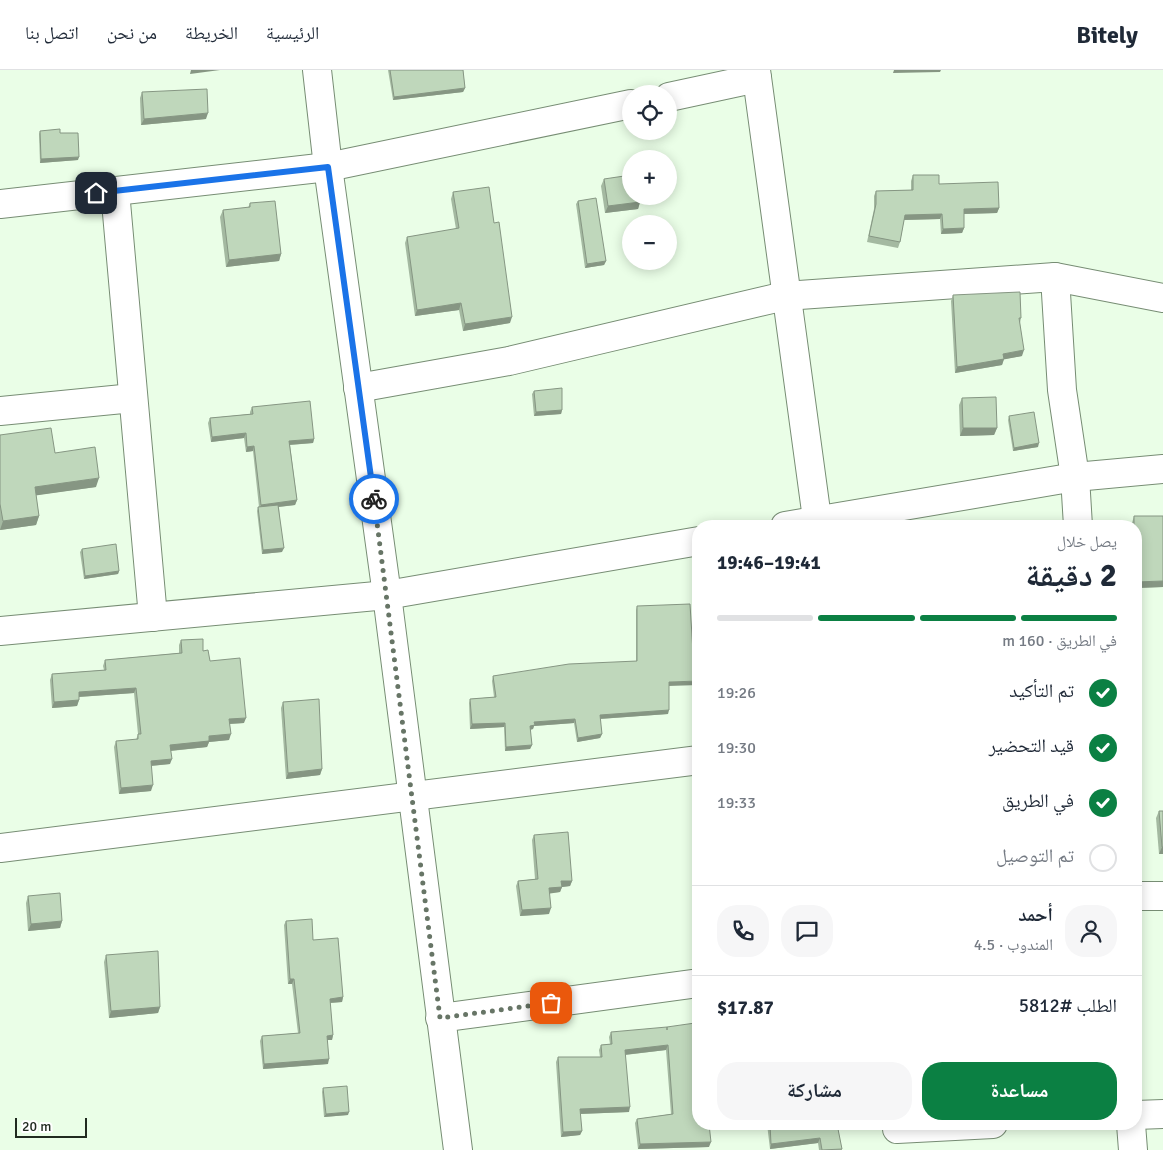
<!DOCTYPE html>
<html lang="ar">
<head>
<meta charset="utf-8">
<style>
	:root { --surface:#fff; --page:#f6f6f7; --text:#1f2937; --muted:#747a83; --line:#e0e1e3; --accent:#0b8043 }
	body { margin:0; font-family:Signika,"Noto Naskh Arabic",sans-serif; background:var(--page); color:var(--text); direction:rtl; height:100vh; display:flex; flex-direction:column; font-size:19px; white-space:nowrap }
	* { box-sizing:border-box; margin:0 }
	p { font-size:16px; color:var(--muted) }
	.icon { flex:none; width:28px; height:28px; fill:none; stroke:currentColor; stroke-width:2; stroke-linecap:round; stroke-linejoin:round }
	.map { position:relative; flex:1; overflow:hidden; direction:ltr }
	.sheet { position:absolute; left:692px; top:450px; width:450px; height:610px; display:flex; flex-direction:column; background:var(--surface); border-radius:20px; box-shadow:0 2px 12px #0003; direction:rtl }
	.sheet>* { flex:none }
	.buttons { position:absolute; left:622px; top:15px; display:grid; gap:10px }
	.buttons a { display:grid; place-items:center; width:55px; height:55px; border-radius:50%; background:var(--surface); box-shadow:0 2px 12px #0003; font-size:25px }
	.scale { position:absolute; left:15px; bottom:12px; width:72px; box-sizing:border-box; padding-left:5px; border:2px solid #212b20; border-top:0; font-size:14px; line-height:18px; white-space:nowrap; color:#212b20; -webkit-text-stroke:4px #fff; paint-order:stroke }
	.pin { position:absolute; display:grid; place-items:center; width:42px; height:42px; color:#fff; margin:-21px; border-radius:10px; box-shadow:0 2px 8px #0006 }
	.courier { position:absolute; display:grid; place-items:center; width:50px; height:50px; margin:-25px; border:4px solid #1a73e8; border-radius:50%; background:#fff; color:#222; box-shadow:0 1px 6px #0007 }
	.overview em { font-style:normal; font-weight:800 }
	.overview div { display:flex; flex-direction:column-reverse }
	.overview { display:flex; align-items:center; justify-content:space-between; height:85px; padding:0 25px }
	h1 { font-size:32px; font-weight:800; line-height:38px }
	.bar { display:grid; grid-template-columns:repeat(4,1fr); gap:8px 5px; align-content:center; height:60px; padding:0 25px }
	.bar i { height:6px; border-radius:4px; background:var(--line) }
	.bar .on { background:var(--accent) }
	.bar p { grid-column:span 4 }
	.line { display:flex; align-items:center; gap:12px; padding:0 25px; border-top:1px solid var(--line) }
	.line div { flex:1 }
	.round { display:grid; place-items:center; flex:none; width:52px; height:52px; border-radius:20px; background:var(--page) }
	ol { padding:0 25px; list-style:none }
	li { display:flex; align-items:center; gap:15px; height:55px }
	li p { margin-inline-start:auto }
	li .icon { padding:5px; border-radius:50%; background:var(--accent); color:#fff; stroke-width:4 }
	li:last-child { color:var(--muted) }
	li i { width:28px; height:28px; border:2px solid var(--line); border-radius:50% }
	.primary-button { display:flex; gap:10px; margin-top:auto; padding:10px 25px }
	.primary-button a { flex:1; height:58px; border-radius:20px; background:var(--accent); color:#fff; font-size:20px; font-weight:800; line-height:58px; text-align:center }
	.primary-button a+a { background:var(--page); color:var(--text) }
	header { display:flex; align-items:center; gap:30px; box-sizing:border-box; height:70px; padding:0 25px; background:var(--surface); border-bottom:1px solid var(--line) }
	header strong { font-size:24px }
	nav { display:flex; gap:28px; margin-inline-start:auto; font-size:18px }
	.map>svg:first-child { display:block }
</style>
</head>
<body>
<header>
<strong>Bitely</strong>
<nav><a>الرئيسية</a><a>الخريطة</a><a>من نحن</a><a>اتصل بنا</a></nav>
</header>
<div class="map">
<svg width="1163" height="1080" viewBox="0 0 1163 1080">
	<rect width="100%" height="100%" fill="#eafee7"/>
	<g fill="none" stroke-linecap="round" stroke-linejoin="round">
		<defs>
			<g id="minor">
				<path d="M317 0 328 97 387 525 458 1080"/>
				<path d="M756 0 818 456"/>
				<path d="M669 27 757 8"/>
				<path d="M115 121 153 547"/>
				<path d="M0 134 328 97 631 34"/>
				<path d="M1055 207 1062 320 1075 407 1078 456"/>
				<path d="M358 318 509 291 785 226 1055 207 1163 228"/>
				<path d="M0 341 133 328"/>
				<path d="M785 456 1075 407 1163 399"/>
				<path d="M0 561 387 525 699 471"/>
				<path d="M0 778 699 690"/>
				<path d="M1136 826H1163"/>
				<path d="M440 948 699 913"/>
				<path d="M1136 1045 1163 1044"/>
				<path d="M1131 1054 1133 1080"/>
				<path d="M897 1059 993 1054"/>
			</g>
		</defs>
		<use href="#minor" stroke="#778d74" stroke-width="30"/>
		<use href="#minor" stroke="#fff" stroke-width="28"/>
	</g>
	<g fill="#a4b9a1">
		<path d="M388 0H463L465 18 463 22 393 30Z"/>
		<path d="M142 22 206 49 141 55 140 28Z"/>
		<path d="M40 61 60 63 78 90 40 93 39 64Z"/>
		<path d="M913 105 939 114 999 138 997 143 964 144V158L962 163 941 164 940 149 904 150 900 172 898 178 867 172 874 139V126L876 121 911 120V111Z"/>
		<path d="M604 109 640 132 638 139 605 143 601 116Z"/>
		<path d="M453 122 510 253 463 261 459 240 415 246 405 173 407 167 456 159 451 129Z"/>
		<path d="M578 131 606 191 604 195 585 198 576 134Z"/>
		<path d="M250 133 281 184 279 191 226 197 220 147 223 140 248 138Z"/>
		<path d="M953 225 1021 248 1020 253 1022 286 1004 289 1002 295 955 303 951 231Z"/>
		<path d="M534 321 562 340 561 344 534 346 532 324Z"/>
		<path d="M962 328 997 358 994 365 960 366 959 335Z"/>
		<path d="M252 337 314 369 313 373 290 375 297 430 295 435 279 437 282 482 262 484 257 441 258 437H259L253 381 246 382 244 368 211 372 208 353 210 348 250 344V342Z"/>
		<path d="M1009 346 1038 377 1013 381 1008 350Z"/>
		<path d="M0 365 55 383 96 417 36 425 39 446 36 455 0 460Z"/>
		<path d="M1134 446 1163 517 1136 518V456H1132V453Z"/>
		<path d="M82 479 119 501 118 504 84 509 80 482Z"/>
		<path d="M637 536 669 616 668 644 600 649 602 664 600 668 577 672 574 653 534 656 533 659 530 660 532 675 530 679 505 681 504 657 470 659 469 633 470 629 494 627 492 611 493 606 636 591V540Z"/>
		<path d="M181 570 203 581 244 653 230 654 229 670 209 672 207 677 171 681 170 694 151 696V721L119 724 114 677 116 671 136 670 138 664 134 623 79 627V630L77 636 52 638 50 610 52 604 104 600 103 596 105 590 179 583V575Z"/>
		<path d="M283 632 322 699 320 705 286 709 281 638Z"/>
		<path d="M1159 741H1163V784H1159L1156 748Z"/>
		<path d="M534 765 572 811 570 816 562 817 560 822 549 823V844L520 846 516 816 518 811 535 809 532 770Z"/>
		<path d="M28 826 62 851 60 858 28 861 26 833Z"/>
		<path d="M286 851 313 870 343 927 342 932 330 933 333 965 332 970H327L328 994 263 999 260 971 262 966 298 963 292 914H288L284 855Z"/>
		<path d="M106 885 160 937 158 943 109 948 104 892Z"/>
		<path d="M611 962 698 982 697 987H695L698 1026 709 1077 638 1079 635 1053 637 1049 671 1044 666 980 625 985 629 1042 580 1044 582 1061 580 1065 561 1067 556 992 558 987H600L599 980 601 975 610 974 609 967Z"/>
		<path d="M323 1018 348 1045 324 1047 322 1022Z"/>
		<path d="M767 1054H837L842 1080H819L818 1073 770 1079Z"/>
	</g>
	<g fill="#869683">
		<path d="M191 0H220L190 4Z"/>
		<path d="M894 0H941L940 2 893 3Z"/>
		<path d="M465 18 463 22 393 30 394 27Z"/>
		<path d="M208 43 206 49 141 55 144 49Z"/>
		<path d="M79 87 78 90 40 93 41 89Z"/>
		<path d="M640 132 638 139 605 143 608 136Z"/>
		<path d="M999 138 997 143 962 144 964 139Z"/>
		<path d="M942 144 940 149 903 150 905 145Z"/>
		<path d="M964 158 962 163 941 164 943 159Z"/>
		<path d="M281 184 279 191 226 197 229 190Z"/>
		<path d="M606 191 604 195 585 198 587 194Z"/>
		<path d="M461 233 459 240 415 246 417 240Z"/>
		<path d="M512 247 510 253 463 261 465 254Z"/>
		<path d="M1024 280 1022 286 1001 290 1003 284Z"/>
		<path d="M1004 289 1002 295 955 303 957 297Z"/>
		<path d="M562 340 561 344 534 346 536 342Z"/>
		<path d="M963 358H997L994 365 960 366Z"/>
		<path d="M246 363 244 368 211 372 212 367Z"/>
		<path d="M314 369 313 373 287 375 289 371Z"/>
		<path d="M1039 373 1038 377 1013 381 1014 378Z"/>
		<path d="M254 376 253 381 246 382 247 377Z"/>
		<path d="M99 408 96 417 32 426 35 417Z"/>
		<path d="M297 430 295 435 259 439 261 435Z"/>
		<path d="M39 446 36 455 0 460 3 451Z"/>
		<path d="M284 478 282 482 262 484 263 480Z"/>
		<path d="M119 501 118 504 84 509 85 506Z"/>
		<path d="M1163 511V517L1136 518V512Z"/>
		<path d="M699 611V615L668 616 669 612Z"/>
		<path d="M136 618 134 623 77 627 79 622Z"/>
		<path d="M79 630 77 636 52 638 54 632Z"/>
		<path d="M669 640 668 644 598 649 600 645Z"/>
		<path d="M246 648 244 653 227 654 229 649Z"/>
		<path d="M575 649 574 653 534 656 533 659 528 660 530 656 534 652Z"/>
		<path d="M505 653 504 657 470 659 472 654Z"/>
		<path d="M231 664 229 670 209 672 207 677 168 681 170 675 209 666Z"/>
		<path d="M602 664 600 668 577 672 578 668Z"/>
		<path d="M532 675 530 679 505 681 506 677Z"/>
		<path d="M172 689 170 694 149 696 151 691Z"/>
		<path d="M322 699 320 705 286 709 288 703Z"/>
		<path d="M153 715 151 721 119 724 121 718Z"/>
		<path d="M1162 777H1163V784H1159Z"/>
		<path d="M561 811H572L570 816 562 817 560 822 547 824 549 818Z"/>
		<path d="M551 838 549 844 520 846 522 840Z"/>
		<path d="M62 851 60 858 28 861 31 854Z"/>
		<path d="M290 909H294L292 914H288Z"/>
		<path d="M343 927 342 932 328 933 330 929Z"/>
		<path d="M160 937 158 943 109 948 111 941Z"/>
		<path d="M333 965 332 970H325L327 966Z"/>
		<path d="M668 975 666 980 623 985 625 980Z"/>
		<path d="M695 982H698L697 987H693Z"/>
		<path d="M329 989 328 994 263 999 264 994Z"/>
		<path d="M630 1037 629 1042 578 1044 580 1039Z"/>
		<path d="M349 1042 348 1045 324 1047 326 1044Z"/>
		<path d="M582 1061 580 1065 561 1067 563 1062Z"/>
		<path d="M820 1068 818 1073 770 1079 771 1074Z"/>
		<path d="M711 1072 709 1077 638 1079 640 1074Z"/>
	</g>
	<g fill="#bfd7bb" stroke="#869683">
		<path d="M390 0H463L465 18 394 27Z"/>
		<path d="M207 19 208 43 144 49 142 22Z"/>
		<path d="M60 59V63H78L79 87 41 89 40 61Z"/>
		<path d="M631 105V126H640V132L608 136 604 109Z"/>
		<path d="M913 105H939V114L998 112 999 138 964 139V158L943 159 942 144 905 145 900 172 869 166 876 134V121L913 120Z"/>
		<path d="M489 117 494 153 499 152 512 247 465 254 461 233 417 240 407 167 459 158 453 122Z"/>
		<path d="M596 128 606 191 587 194 578 131Z"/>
		<path d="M275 131 281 184 229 190 223 140 250 137V133Z"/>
		<path d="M1020 222 1021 248H1019L1024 280 1003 284 1004 289 957 297 953 225Z"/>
		<path d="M562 318V340L536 342 534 321Z"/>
		<path d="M996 327 997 358H963L962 328Z"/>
		<path d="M310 331 314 369 289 371 297 430 261 435 254 376 247 377 246 363 212 367 210 348 253 344 252 337Z"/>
		<path d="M1034 342 1039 373 1014 378 1009 346Z"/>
		<path d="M51 358 55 383 95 377 99 408 35 417 39 446 3 451 0 434V365Z"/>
		<path d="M278 435 284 478 263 480 258 437Z"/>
		<path d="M1134 446H1163V511L1136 512V456H1134Z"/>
		<path d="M116 474 119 501 85 506 82 479Z"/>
		<path d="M690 534 693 582H699V611L669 612V640L600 645 602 664 578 668 575 649 534 652 535 655 530 656 532 675 506 677 505 653 472 654 470 629 496 627 493 606 569 594 637 591V536Z"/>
		<path d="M203 569V581L208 580 210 591 240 588 246 648 229 649 231 664 209 666V671L170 675 172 689 151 691 153 715 121 718 116 671 138 669V664H141L136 618 79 622V630L54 632 52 604 106 600 105 590 182 583 181 570Z"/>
		<path d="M319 629 322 699 288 703 283 632Z"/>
		<path d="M1159 741H1163V777H1162Z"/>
		<path d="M568 762 572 811H561L562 817 549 818 551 838 522 840 518 811 538 809 534 765Z"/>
		<path d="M60 823 62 851 31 854 28 826Z"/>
		<path d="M312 849 313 870 338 868 343 927 330 929 333 965 327 966 329 989 264 994 262 966 300 963 294 909H290L286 851Z"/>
		<path d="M158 881 160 937 111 941 106 885Z"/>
		<path d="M695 953 698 982H695L698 1026H699V1054H709L711 1072 640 1074 637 1049 673 1044 668 975 625 980 630 1037 580 1039 582 1061 563 1062 558 987H602L601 975 612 974 611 962 667 957V960V957Z"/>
		<path d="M347 1016 349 1042 326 1044 323 1018Z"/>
		<path d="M770 1054H837L842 1079 822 1080 820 1068 771 1074Z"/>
	</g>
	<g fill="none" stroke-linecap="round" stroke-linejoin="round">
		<path stroke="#677566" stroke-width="5" stroke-dasharray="0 9" d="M374 429 440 948 551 933"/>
		<path stroke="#1a73e8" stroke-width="6" d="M96 123 328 97 374 429"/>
	</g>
</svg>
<div class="buttons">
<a><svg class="icon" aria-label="locate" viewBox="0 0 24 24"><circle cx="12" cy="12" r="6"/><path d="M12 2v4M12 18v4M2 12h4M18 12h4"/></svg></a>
<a>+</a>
<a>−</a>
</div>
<div class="scale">20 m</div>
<div class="pin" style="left:551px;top:933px;background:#ea580c"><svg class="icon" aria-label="bag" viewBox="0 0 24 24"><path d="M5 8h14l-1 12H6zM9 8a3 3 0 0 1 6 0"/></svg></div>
<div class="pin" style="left:96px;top:123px;background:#1f2937"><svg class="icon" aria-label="home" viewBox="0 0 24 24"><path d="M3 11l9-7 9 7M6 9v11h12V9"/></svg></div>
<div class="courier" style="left:374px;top:429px"><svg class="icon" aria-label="bike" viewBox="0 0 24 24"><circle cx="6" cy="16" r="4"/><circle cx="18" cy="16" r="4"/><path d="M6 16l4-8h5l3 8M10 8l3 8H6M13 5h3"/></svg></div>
<section class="sheet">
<div class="overview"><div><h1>2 دقيقة</h1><p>يصل خلال</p></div><em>19:41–19:46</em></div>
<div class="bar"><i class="on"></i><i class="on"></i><i class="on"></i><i></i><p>في الطريق · 160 m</p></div>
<ol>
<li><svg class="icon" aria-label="check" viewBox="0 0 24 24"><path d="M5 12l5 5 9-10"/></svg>تم التأكيد<p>19:26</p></li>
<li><svg class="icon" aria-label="check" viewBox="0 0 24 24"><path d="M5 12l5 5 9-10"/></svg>قيد التحضير<p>19:30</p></li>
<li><svg class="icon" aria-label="check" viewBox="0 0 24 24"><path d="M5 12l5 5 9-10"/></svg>في الطريق<p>19:33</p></li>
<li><i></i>تم التوصيل</li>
</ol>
<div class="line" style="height:90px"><a class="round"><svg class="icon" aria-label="person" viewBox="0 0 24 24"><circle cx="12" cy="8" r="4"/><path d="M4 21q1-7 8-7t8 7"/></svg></a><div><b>أحمد</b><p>المندوب · 4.5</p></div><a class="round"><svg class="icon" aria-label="chat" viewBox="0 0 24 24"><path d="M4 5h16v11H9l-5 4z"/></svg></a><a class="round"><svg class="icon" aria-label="phone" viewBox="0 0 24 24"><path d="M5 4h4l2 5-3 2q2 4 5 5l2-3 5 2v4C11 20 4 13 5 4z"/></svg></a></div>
<div class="line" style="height:65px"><div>الطلب #5812</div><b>$17.87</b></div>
<div class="primary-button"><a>مساعدة</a><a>مشاركة</a></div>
</section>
</div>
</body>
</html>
